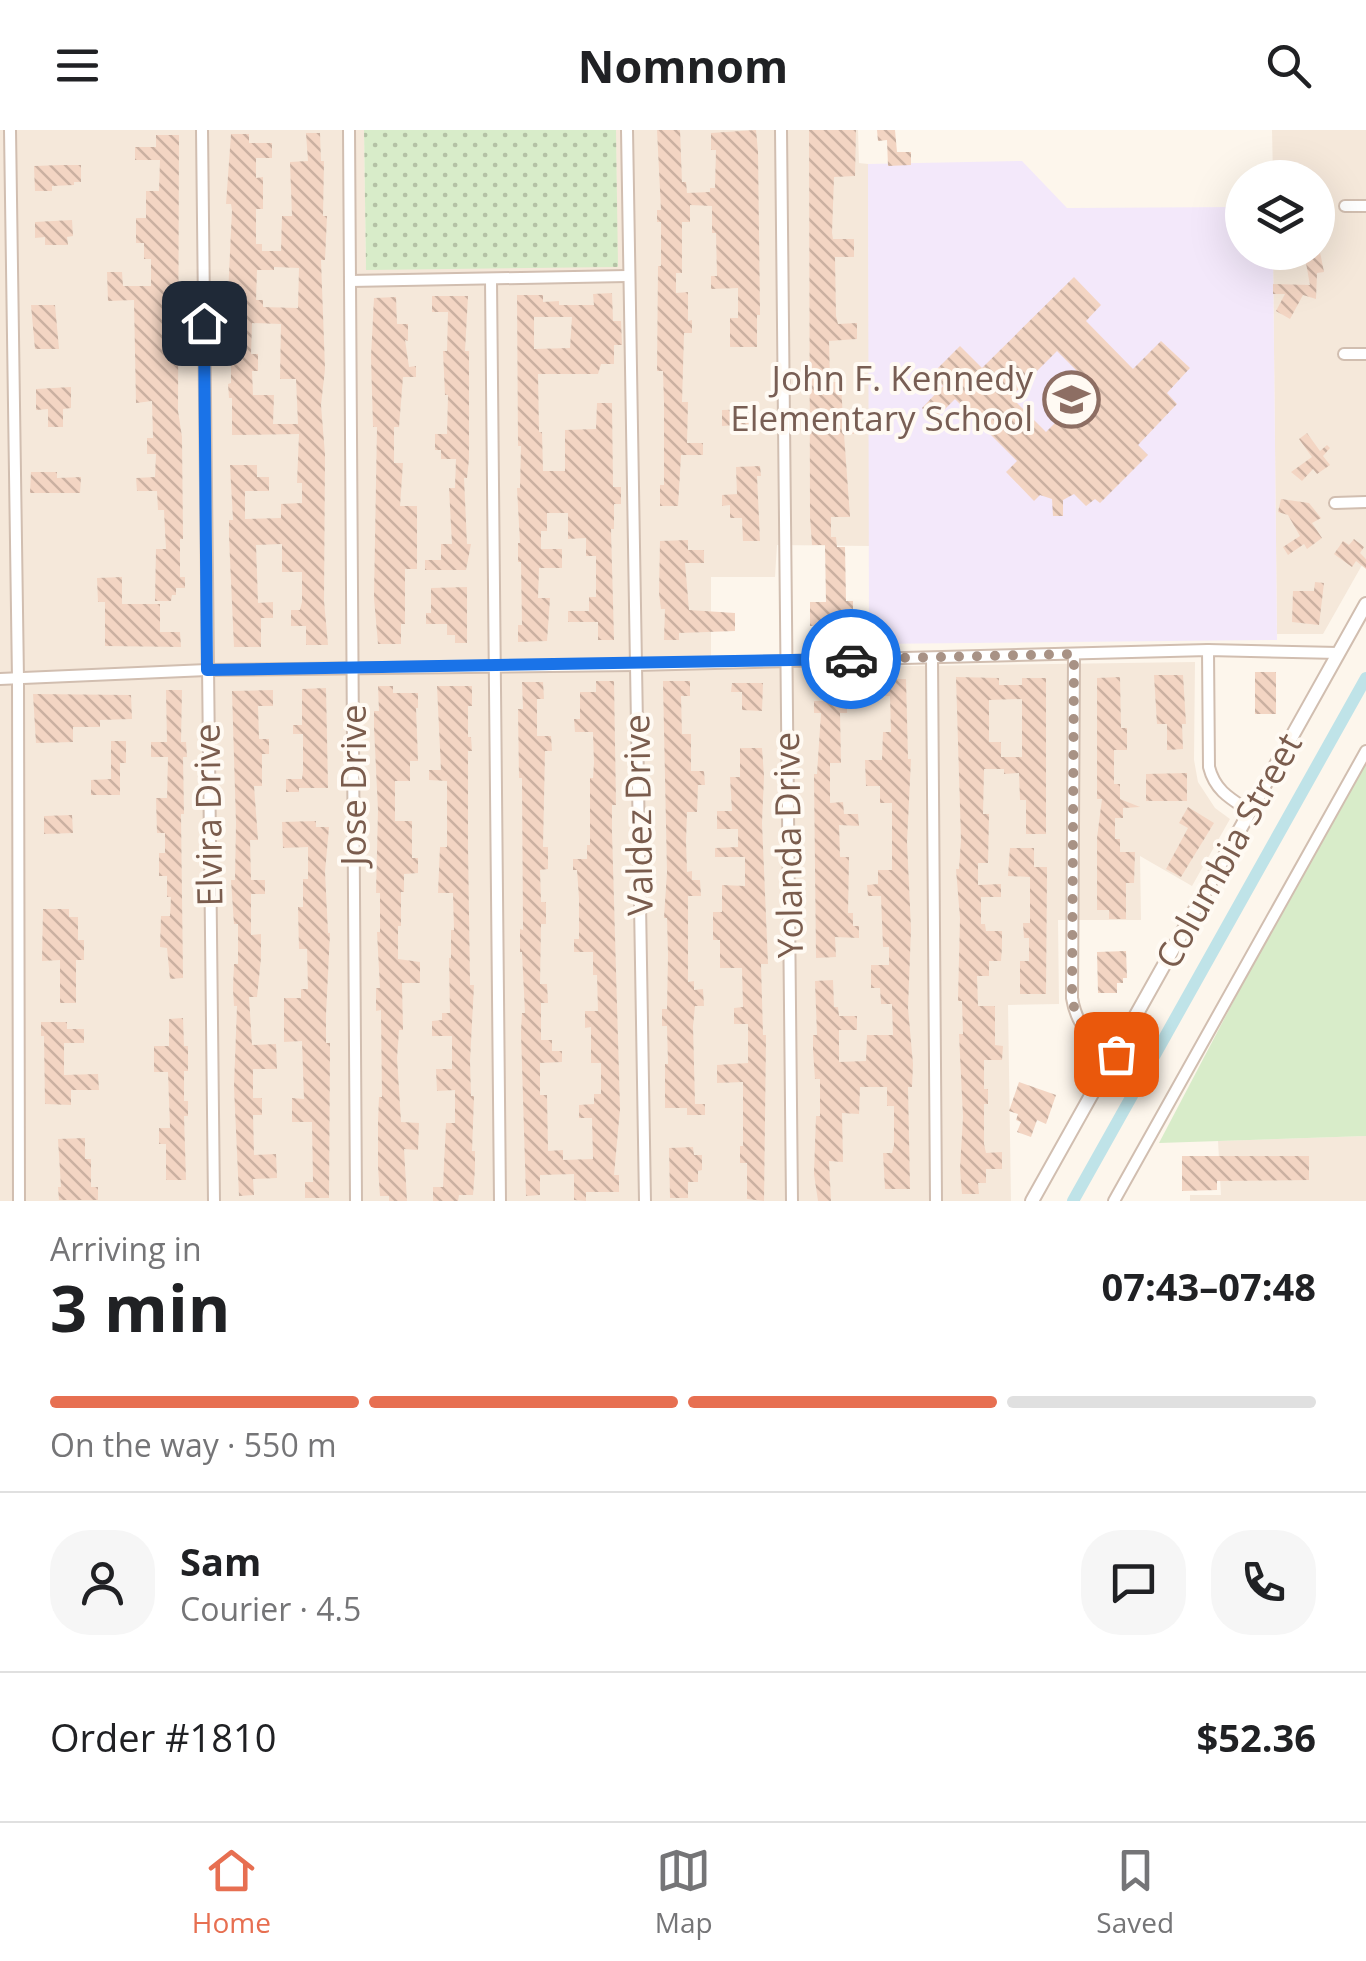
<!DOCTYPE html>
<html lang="en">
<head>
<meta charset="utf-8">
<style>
	:root { --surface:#fff; --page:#f6f6f6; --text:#202124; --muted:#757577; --line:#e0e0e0; --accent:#e76f51 }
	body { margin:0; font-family:"Open Sans",sans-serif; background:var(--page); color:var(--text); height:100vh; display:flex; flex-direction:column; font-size:38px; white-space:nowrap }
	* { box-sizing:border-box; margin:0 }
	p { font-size:32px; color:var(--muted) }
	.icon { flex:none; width:55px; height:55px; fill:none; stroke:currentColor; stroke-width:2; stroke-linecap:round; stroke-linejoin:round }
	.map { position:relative; height:1071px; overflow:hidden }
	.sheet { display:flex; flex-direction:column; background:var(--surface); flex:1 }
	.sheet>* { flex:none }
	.controls { position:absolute; left:1225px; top:30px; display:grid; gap:20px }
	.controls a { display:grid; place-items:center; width:110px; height:110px; border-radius:50%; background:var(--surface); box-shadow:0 10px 40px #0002; font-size:50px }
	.pin { position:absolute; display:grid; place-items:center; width:85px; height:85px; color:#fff; margin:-42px; border-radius:20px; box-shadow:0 5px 15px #0006 }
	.courier { position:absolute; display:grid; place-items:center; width:100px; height:100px; margin:-50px; border:8px solid #1a73e8; border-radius:50%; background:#fff; color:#222; box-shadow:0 2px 12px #0007 }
	.overview em { font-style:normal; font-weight:700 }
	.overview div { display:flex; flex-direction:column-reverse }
	.overview { display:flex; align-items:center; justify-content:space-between; height:170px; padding:0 50px }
	h1 { font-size:65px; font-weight:700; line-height:75px }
	.bar { display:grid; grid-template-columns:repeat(4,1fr); gap:15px 10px; align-content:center; height:120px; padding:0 50px }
	.bar i { height:12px; border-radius:8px; background:var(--line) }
	.bar .on { background:var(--accent) }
	.bar p { grid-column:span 4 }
	.line { display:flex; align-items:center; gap:25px; padding:0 50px; border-top:2px solid var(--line) }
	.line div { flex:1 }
	.round { display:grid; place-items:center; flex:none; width:105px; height:105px; border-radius:40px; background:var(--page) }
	header { display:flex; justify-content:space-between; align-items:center; height:130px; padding:0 50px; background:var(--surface); font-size:45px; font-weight:700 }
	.tab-bar { display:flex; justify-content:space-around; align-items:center; height:140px; border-top:2px solid var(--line); background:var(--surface); font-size:28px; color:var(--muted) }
	.tab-bar a { display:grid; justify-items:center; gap:5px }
	.tab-bar .on { color:var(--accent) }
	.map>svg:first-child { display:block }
</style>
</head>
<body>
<header><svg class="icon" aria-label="menu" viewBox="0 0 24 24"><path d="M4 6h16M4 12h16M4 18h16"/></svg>Nomnom<svg class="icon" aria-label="search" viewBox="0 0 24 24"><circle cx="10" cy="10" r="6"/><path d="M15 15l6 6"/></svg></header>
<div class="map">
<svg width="1366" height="1071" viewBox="0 0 1366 1071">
	<defs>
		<pattern id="grass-dots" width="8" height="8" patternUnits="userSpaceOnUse" patternTransform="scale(2.5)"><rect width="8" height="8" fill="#d8ecc9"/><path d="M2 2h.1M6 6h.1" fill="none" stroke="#b4c2a5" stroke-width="1.8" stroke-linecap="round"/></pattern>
		<pattern id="building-back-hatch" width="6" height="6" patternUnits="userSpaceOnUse" patternTransform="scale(2.5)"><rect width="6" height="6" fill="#f3d5c3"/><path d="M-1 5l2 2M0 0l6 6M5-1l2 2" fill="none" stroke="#cab0a1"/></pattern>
	</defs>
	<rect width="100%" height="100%" fill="#fdf6ec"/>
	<g fill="#f5e8da">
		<path d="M0 0H364L366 139 617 136 616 0H858L859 33 868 34 870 416 777 415 775 447H711V539L1195 532 1194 630 1198 652 1215 678 1230 689 1192 756 1140 726 1141 790H1058L1059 874 1008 875 1011 1071H0Z"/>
		<path d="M1272 0H1366V428L1323 504H1277L1273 123 1318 122V48L1273 47Z"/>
		<path d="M1366 1006V1071H1190V1065H1221L1218 1011Z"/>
	</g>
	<path fill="#f3e8fa" d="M1022 31 1067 78 1242 77V122L1273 123 1277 510 869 514 868 34Z"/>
	<path fill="url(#grass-dots)" d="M364 0H616L618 137 366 140Z"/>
	<path fill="#d8ecc9" d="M1366 619V1006L1159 1013Z"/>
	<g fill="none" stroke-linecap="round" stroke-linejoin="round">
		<path stroke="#bfe3e8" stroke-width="12" d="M1073 1071 1366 548"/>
	</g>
	<g fill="url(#building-back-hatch)" fill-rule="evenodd">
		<path d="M657 0H680L682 52H686L687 63 710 62V58H715L716 20H711V3L756 0 758 22 760 185H757V217H730V188H738V158L711 159V146H717L716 103H712V76L690 75V92H682V143H676V163L688 162V191L692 190V203H684L682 272H688L687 313H703V325H681L678 376H660V355H664V272L663 241H657L658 136H661V92H657V80H661Z"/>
		<path d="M809 0H856L855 46 834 47 832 103 833 109H854V127H835L836 186 838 194 857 193V209L829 211 830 252H841L843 291H854V304H844L850 387H831V407H836L837 417H845L846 471H853V495L810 496V472H826L825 415H812L810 387Z"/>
		<path d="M877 0H895L897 22H911V35L888 36 887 10 878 11Z"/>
		<path d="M306 3H320L321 31H324L323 86H327L325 130H321L325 239 321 275 325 325 324 471 328 515H306V496H291V480H300L302 472V442H282V414L256 415 258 473 273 472V488H261V517H234L229 407V390H233L230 335H257V347H269V361H245V389L281 388V374L302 373V353H297L299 304 232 305V268H229L228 254 231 253V186H227L232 80 231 74H226L231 4H249V13H272V28H256V48L263 47V79H256V114H262V121H281L282 86H292L290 32 308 31ZM274 137 299 138 298 178 263 177V170H256L257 140H274ZM252 193 281 194 280 249H296L298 294H273L274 265H253L252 241H258V224H251Z"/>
		<path d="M156 5H179L178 281 182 307 183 409H180V447H185V458H176V465H172L171 471H155L156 419H166L164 380H158L157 361H137L136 348 155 347 156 324H147V308H153L152 271 136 273 134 170 108 171 107 142H122L123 156H151V129H144V113H136V88H146V61H159L160 30H135V17H156Z"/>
		<path d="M62 35H81V52H74V55L52 56V61H35L34 36Z"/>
		<path d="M72 90 73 106 67 107 68 115H45V107L35 108V92Z"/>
		<path d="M1304 122H1320L1324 142 1317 143 1316 169 1303 165 1290 189 1276 181 1285 164H1273V154L1310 155Z"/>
		<path d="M1074 147 1101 175 1086 191 1133 239 1161 211 1190 238 1167 263 1177 274 1138 315 1148 325 1100 373 1095 369 1086 376 1074 364 1063 370V386H1053L1052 369 1040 365 1034 371 1006 342 1017 331 955 269 934 290 922 278 943 256 931 245 960 216 982 238ZM1057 221 1092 256 1046 302 1011 267Z"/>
		<path d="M612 163 613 191H621L622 215H614V234H601L598 244H538L539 302H542L543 341H565V300L596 299 597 273H612L613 357H621V374H614V399H611L614 510H598V492H568V481H589V467H596V426H586V408L568 409V383H547V401H541V419H562V438H539L538 468H550L547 511 518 512V495H522L521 432H518V413H520L517 358H520L521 316H518L517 165H543V172L559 171V175H594L593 164ZM534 187H572L570 218 534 219Z"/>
		<path d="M432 166H468L465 221H469V329L467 348H464L467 414H471L466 440H425V430H441V414H452L449 358H455L456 329H441V320H435V304H447L448 265H445L443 221H447L448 182H432Z"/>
		<path d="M396 167 397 194H408V211L405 210 409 237 416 236V247H403L399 297H394V333H403L400 376H417V439H405V494H401V514H378L374 468 377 297H373L371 227 374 168Z"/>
		<path d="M31 175H55L59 219H35Z"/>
		<path d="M71 257V278L63 279V297H48V279L36 280V259Z"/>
		<path d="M758 279 759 302 741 303V295L722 296V280Z"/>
		<path d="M1307 303 1320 321 1327 315 1330 318 1323 326 1330 335 1317 344 1313 339 1302 351 1291 342 1312 327 1299 309Z"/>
		<path d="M760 336 761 346H757L760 411H743L742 388H730V375L722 376V365L737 364 736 337Z"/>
		<path d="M31 342H57V348L81 347 80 363H30Z"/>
		<path d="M1281 369 1309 373 1321 388 1312 393 1322 408 1307 419 1304 414 1288 425 1283 417 1300 406 1288 385 1278 382Z"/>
		<path d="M1354 409 1364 417 1360 423 1366 429V439L1356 431 1352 437 1334 424 1343 411 1349 415Z"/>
		<path d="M688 410V420H704V433H685L689 480 735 483V501L679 503V510H664L665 479H661L659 463 660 411Z"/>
		<path d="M122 447V474H160V502H180L181 517 105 516V472H98L97 448Z"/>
		<path d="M1315 452 1324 453 1319 495 1292 492 1293 461H1314Z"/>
		<path d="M467 457V513H455V505H447V494H426V483H431V458Z"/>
		<rect x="1255" y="542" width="21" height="42"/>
		<path d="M1154 545H1183L1186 594H1182L1183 619 1167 620V594H1157Z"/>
		<path d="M956 547 999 548V555H1022V548H1046V704H1026V670H1020L1019 643 1004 644V639H984L983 684H989L988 733H978V755L1001 754V767H981V794H985L986 801H1002V817L1001 831H989V846H977L978 876H995V915L1003 916 1002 930H984V959H988V974H984V1014L986 1023 1002 1022V1039H986V1053H978L979 1064H962L960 1039 963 987 959 904H963L962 871H958L960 788 956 739H959L961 710ZM1022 569V627H1001V612H989V570Z"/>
		<path d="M1120 547 1121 598H1127V620H1114V654H1120V669L1140 677 1123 678V688H1115V709H1120V722H1135L1134 753H1126V789H1109V780H1097V708L1102 669H1097V548Z"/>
		<path d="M882 549H906L908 629H911L907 712 911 799 908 878 913 934 912 957H908L910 1059H885L883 1023H892L894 1015V976H887V957H860L859 984 842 983 843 1032 829 1031 831 1071H818L814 1044 816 986H820V949H815L813 920V905H817L815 851 833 850 834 877H838L839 886H857V900H839V932L866 931 867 905H893L892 874H881L880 858H871V835H889V817H883L881 766H868L867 755 878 754V740H892V673H880V656H866L865 630H882L883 602H891L890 566H854V574H847V583H840L841 633H830V673L843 672 844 684H858L859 696 839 695 840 727H849L848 783H853V796H859V808L835 807 836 827 816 828 814 644H817L821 583H814V571H825V556H865V552H882Z"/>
		<path d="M596 551H614L616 675H612V702L620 979 614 1045H619V1062H586V1071L574 1070V1044L540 1045V1065L526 1066 521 902 522 883H525L522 822H520V799L523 800 522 648H519L518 579H523L522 552H543L544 569H537V606H551L552 621H545L543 717H548V739L540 740 541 772H546V794H541L540 854H547L548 873H541V910H552V921H562V932L540 933V965H547L548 1021 563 1020V1030L593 1029 592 988H579V975L594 974V964H601V933H591V897L585 898V881H598L597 845H593V822H574V809H579V768L577 740H573V729H587V715H590V648H593L594 633 593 602H575L574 589H580V562H596Z"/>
		<path d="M663 551H690V566H681L682 604H691V641H704L705 655H698L697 682H687L686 711 687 742 692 741V750H700L701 766H688V852L694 851V860L703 859 704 876H695L693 896 695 974H705V985H687V978H665V934H668L667 896H662V879H667L668 825 667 788H664L667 742Z"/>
		<path d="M732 553H763L762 581 742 580V562H731Z"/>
		<path d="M378 556H393V563H418V578H416L418 631H410V651H395V691H412V728H418V743L404 744V762H401V796H398V829L420 832V853H402L403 900H399L397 928 401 992 419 993 418 1020 404 1019 407 1071H389V1066H380L378 1037V992L379 967H382L381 880 376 881V858H380L377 802H380V763H376L378 680 374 597V581H379Z"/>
		<path d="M437 556H472V576H468V607H471L472 621H468V717L470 855H474L470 931 471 966H474L472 1021H475V1038L473 1065H459L458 1071H433V1057H443L446 993H455V960L437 961 436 939H452V906H432V891L442 890V883H450L449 828H451V800H454L453 763H438L440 717H447V651L429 650V640H441Z"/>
		<path d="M326 558 328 658H299V662H286V649H302L303 640V604H293V595H302V559Z"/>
		<path d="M166 560H182L181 612H186L187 627H183L184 684H181L183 848 170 849 167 818 160 817 161 786H170L171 767H167V746H159V723H165V703H157L156 668H167L168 627H151V612H167Z"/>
		<path d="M273 560V576H258L259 609H269V624H262V656H254L258 710H250L251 750H265V764H251V805L261 804V828L257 867H249L252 915 276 914 277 939H253V968H262V985H253L254 1025 276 1024 277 1048 253 1049 254 1065 239 1066 234 957 237 876H234L233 859 234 834H238V794H234L232 765 231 750H235L236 693 232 561Z"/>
		<path d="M33 564 131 565 132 589 100 590V597H73V612L36 613Z"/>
		<path d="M111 611H126V633H120V665H91V650L111 649Z"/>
		<path d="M740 618H762L764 646 762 693 768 834H761L763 905H766L764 1071 747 1069V1033H740V1016H743V952L717 953V935L748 933V894H734V878L743 877 742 838H720V810H713V782H722V755L745 756V727H715V718L738 717V699H717V681H732L730 647H740Z"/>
		<path d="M1187 643V671H1146V644Z"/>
		<path d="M1188 677 1214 693 1181 747 1166 739 1188 698 1179 693Z"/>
		<path d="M72 685 73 703 44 704V686Z"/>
		<path d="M316 691V697H329L325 742 328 803H330L326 884V913H330L329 1068H305V1052H313L312 992H292V968L304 969 302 911 284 912V868H301V859H308L307 819H299L298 777H303V749H308V717L283 718 282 692Z"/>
		<path d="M1010 718H1034V737H1047L1046 864H1020V831H1029V808H1024L1023 793H1030V747L1008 746Z"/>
		<path d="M43 779H69V787H78V810H84V830H76V873H60V830L42 831Z"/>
		<path d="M1126 821 1127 848H1123V853H1117V863H1098L1097 822Z"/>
		<path d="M183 888 184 916H188V941H184V971H188V986H184L186 1050H166V1014H159V998H170L168 942H154V916H169V889Z"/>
		<path d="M41 892H67V899H84V913H64V945L98 944 99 960H71V975L45 974 44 906H41Z"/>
		<path d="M1019 952 1056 965 1046 994 1037 990 1031 1007 1017 1002 1021 992 1016 990 1018 984 1009 981Z"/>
		<path d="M85 1008V1029H91V1057H98V1070H59L58 1057H61L58 1009Z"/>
		<path d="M693 1017 694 1025H702V1040L698 1041V1052H688V1068H670L669 1018Z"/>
		<path d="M1182 1026H1309V1050L1217 1051V1060L1182 1061Z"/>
	</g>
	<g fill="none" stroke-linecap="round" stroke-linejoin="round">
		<defs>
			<g id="minor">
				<path d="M10 0 18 549 19 1071"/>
				<path d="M202 0 214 1071"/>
				<path d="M349 0 356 1071"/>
				<path d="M627 0 645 1071"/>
				<path d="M781 0 792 1071"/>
				<path d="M1345 76H1366"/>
				<path d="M491 150 500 1071"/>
				<path d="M350 151 627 146"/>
				<path d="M1344 224H1366"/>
				<path d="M1335 373 1366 372"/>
				<path d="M1208 520 1209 637C1215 661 1231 669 1251 682"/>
				<path d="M1074 524 1072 868C1077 898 1092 909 1116 924"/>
				<path d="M932 528 936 1071"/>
				<path d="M0 549 207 540 636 535 1208 520 1338 523"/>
				<path d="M1114 1071 1366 621"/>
			</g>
			<path id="tertiary" d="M1032 1071 1366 474"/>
		</defs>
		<use href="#minor" stroke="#d1beb0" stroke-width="14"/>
		<use href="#tertiary" stroke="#d1beb0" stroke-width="16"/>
		<use href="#minor" stroke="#fff" stroke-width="10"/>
		<use href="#tertiary" stroke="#fff" stroke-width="12"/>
	</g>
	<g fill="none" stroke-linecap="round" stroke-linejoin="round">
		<path stroke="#a89285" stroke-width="10" stroke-dasharray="0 18" d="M851 529 1074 524 1072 868C1077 897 1092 909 1116 924"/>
		<path stroke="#1a73e8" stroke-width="12" d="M204 193 207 540 851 529"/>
	</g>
	<defs>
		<symbol id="school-ring" viewBox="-11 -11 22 22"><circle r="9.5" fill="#fffaf3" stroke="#8d6e63" stroke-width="1.5"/><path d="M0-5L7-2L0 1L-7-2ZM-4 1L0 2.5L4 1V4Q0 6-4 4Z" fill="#8d6e63"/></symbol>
	</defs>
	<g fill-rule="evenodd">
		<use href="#school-ring" x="1040" y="238" width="63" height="63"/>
	</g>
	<g text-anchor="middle" stroke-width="8" stroke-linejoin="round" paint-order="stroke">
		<g font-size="35" fill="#785e54" stroke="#fffaf3" text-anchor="end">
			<text x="1033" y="261">John F. Kennedy<tspan x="1033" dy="40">Elementary School</tspan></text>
		</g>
		<g font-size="35" fill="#7a5c4d" stroke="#fffaf3">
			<text transform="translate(354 655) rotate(-90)" y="12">Jose Drive</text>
			<text transform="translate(209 685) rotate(-91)" y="12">Elvira Drive</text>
			<text transform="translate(639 685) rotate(-91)" y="12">Valdez Drive</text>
			<text transform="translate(789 715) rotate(-91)" y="12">Yolanda Drive</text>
			<text transform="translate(1229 721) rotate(-61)" y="12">Columbia Street</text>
		</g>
	</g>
</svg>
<div class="controls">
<a><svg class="icon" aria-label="layers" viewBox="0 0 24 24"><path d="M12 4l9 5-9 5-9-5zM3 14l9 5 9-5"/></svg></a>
</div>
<div class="pin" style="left:1116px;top:924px;background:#ea580c"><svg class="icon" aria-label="bag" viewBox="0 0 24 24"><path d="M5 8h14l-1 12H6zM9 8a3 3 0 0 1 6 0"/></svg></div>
<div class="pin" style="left:204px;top:193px;background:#1f2937"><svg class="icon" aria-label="home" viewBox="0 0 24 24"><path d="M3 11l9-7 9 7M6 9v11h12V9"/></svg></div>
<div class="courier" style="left:851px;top:529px"><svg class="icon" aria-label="car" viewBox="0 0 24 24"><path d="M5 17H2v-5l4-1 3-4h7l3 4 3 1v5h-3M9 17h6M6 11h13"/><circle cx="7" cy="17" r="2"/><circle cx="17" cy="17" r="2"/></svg></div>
</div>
<section class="sheet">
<div class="overview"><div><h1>3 min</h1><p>Arriving in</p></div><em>07:43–07:48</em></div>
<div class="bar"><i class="on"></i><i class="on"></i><i class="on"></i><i></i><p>On the way · 550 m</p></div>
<div class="line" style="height:180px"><a class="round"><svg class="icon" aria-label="person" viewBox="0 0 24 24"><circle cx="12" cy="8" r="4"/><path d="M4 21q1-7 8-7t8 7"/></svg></a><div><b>Sam</b><p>Courier · 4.5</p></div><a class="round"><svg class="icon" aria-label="chat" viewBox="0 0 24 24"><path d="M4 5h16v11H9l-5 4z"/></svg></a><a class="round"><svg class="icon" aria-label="phone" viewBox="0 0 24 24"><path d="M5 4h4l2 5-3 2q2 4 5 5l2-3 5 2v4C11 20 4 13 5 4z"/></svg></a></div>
<div class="line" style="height:130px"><div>Order #1810</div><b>$52.36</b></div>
</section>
<nav class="tab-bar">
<a class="on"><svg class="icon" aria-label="home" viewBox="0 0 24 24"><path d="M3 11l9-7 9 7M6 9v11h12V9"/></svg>Home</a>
<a><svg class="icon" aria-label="map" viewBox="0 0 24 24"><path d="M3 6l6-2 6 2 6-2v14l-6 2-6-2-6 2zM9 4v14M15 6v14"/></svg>Map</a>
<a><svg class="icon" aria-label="saved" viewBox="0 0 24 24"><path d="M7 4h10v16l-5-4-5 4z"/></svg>Saved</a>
</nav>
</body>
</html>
